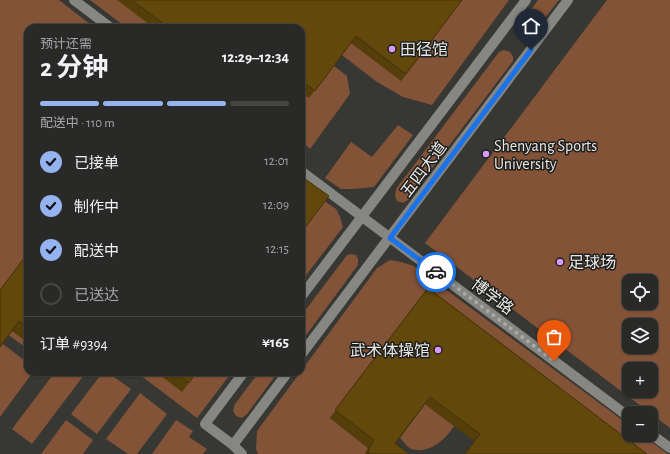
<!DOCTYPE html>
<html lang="zh">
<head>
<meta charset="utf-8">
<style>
	:root { --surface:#292927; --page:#31312f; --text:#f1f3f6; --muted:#a5a6a7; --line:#454544; --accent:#95b2f1 }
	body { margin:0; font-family:"Alegreya Sans","Noto Sans SC",sans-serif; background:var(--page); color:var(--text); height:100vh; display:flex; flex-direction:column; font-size:15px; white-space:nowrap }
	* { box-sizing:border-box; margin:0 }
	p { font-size:13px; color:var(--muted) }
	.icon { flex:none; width:22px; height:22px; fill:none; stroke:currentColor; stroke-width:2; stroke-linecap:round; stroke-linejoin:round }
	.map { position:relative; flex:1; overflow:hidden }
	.details { position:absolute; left:24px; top:24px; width:281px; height:352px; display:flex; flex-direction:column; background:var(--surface); border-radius:12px; box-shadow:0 1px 3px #0004,0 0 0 1px var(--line) }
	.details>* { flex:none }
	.tools { position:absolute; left:622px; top:274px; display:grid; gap:8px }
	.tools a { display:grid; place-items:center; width:36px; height:36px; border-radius:8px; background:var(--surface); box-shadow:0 1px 3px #0004,0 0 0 1px var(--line); font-size:20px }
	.pin { position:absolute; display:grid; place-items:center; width:34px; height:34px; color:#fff; margin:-41px -17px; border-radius:50% 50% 50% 0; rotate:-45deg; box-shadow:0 0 4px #0007 }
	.pin .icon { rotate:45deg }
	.courier { position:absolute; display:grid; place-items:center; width:40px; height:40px; margin:-20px; border:3px solid #1a73e8; border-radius:50%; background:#fff; color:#222; box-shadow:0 1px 5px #0007 }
	.summary em { font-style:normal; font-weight:700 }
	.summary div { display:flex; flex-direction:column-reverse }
	.summary { display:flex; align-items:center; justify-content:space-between; height:68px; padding:0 16px }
	h1 { font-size:26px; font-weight:700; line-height:30px }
	.bar { display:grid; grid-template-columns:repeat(4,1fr); gap:6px 4px; align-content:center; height:48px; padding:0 16px }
	.bar i { height:5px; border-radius:3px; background:var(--line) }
	.bar .current { background:var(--accent) }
	.bar p { grid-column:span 4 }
	.line { display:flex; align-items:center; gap:10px; padding:0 16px; border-top:1px solid var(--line) }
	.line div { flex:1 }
	ol { padding:0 16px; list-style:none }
	li { display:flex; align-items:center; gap:12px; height:44px }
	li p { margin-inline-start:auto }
	li .icon { padding:4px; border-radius:50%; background:var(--accent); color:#111; stroke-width:4 }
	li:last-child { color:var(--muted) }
	li i { width:22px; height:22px; border:2px solid var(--line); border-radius:50% }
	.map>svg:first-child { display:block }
</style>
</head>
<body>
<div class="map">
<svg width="670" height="454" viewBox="0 0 670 454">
	<rect width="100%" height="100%" fill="#373734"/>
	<g fill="#835337" fill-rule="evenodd">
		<path d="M0 0H59L95 28H28V349L0 329Z"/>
		<path d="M90 0H509L432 105 403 97 377 82 342 55 334 66 347 76 350 94 310 149 305 144 301 150V28H127Z"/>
		<path d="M538 0H559L534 32 530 34 526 35 521 30 520 25Z"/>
		<path d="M607 0H670V428L425 243ZM629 281H651V303H629ZM629 325H651V347H629ZM629 369H651V391H629Z"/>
		<path d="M504 50 510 52 513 57V61L408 200 403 203 397 201 395 196 396 189 499 52Z"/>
		<path d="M398 125 413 135 374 187 353 189H341L325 178 351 142 372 157Z"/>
		<path d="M301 184 336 209 340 217 343 227 301 282Z"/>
		<path d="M351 254 356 255 358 259V265L301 342V316L347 255Z"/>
		<path d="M390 260 401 262 414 266 629 425V435H642L668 454H632L423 295 330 418 368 448 365 454H258L256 449 257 431 377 268Z"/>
		<path d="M3 344 28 363V372H33L0 417V347Z"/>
		<path d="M55 372H81L84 375 32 444 12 429Z"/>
		<path d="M103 372H107L131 389 97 434 71 414Z"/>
		<path d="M136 372H232L197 418Z"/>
		<path d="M259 372H278L247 414 242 418 236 416 233 411 235 404Z"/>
		<path d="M140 393 167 414 137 454H128L106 439Z"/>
		<path d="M425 404 454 426C445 440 430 454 411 449 407 447 403 441 400 438Z"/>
		<path d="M66 420 93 440 83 454H41Z"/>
		<path d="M176 420 193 431 189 437 207 449 203 454H152Z"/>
	</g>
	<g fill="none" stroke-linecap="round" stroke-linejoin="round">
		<g stroke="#868783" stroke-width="10">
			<path d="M74 0 111 28"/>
			<path d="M301 171 629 417"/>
			<path d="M301 297 526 0"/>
			<path d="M301 355 568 0"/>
			<path d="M651 434 670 448"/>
			<path d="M233 445 288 372"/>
			<path d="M242 454 233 445 205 424 244 372"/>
		</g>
	</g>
	<g fill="#543e09">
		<path d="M117 0H462L401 81 351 43 309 98 301 92V28H154Z"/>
		<path d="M28 253V343L12 331 0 347V290Z"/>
		<path d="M428 288 647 454 474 441 425 404 396 443 409 454H365L368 448 330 418Z"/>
		<path d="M156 372H197L182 392Z"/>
	</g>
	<g fill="#62480b" stroke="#453208">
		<path d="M132 0H462L406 74 356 36 315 91 301 80V28H169Z"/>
		<path d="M301 176 329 196 301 233Z"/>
		<path d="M28 253V328L19 321 0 347V290Z"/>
		<path d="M428 288 647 454H465L480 434 430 397 395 443 409 454H369L368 450 374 440 335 410Z"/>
		<path d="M175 372H196L189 383Z"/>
	</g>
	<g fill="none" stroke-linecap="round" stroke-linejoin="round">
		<path stroke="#a9a9a7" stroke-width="4" stroke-dasharray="0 7.2" d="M436 272 554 361"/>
		<path stroke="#1a73e8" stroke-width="5" d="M436 272 390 238 531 50"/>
	</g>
	<g fill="#d89af8" stroke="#1e1e1d" stroke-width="1.5">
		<circle cx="392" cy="49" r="4"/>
		<circle cx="486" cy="154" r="4"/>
		<circle cx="560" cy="262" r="4"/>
		<circle cx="438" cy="350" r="4"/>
	</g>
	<g text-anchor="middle" stroke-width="3" stroke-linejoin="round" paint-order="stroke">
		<g font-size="16" fill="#e7e7e5" stroke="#1e1e1d" text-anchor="start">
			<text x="400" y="55">田径馆</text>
			<text x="494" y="151">Shenyang Sports<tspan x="494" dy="18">University</tspan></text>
			<text x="568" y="268">足球场</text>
			<text x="430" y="356" text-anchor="end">武术体操馆</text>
		</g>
		<g font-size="16" fill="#e7e7e5" stroke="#1e1e1d">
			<text transform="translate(423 169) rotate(-53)" y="6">五四大道</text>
			<text transform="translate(493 296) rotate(37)" y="6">博学路</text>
		</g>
	</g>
</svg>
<div class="tools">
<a><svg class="icon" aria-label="locate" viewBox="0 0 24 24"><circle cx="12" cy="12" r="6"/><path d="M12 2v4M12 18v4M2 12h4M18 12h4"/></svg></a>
<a><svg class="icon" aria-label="layers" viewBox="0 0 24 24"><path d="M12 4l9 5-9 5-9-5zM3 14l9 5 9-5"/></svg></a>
<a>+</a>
<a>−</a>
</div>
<div class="pin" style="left:554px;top:361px;background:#ea580c"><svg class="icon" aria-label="bag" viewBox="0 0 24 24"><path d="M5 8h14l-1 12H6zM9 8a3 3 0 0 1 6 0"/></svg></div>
<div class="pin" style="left:531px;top:50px;background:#1f2937"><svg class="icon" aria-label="home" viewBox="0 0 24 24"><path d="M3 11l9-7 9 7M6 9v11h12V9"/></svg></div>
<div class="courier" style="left:436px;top:272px"><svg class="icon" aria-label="car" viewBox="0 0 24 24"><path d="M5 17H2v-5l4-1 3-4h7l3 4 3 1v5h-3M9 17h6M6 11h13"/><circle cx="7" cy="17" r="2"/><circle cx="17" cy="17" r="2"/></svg></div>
<section class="details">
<div class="summary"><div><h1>2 分钟</h1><p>预计还需</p></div><em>12:29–12:34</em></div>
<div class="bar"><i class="current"></i><i class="current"></i><i class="current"></i><i></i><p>配送中 · 110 m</p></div>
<ol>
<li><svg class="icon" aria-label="check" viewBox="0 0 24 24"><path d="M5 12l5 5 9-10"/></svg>已接单<p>12:01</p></li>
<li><svg class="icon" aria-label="check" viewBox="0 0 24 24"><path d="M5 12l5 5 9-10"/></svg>制作中<p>12:09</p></li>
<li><svg class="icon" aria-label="check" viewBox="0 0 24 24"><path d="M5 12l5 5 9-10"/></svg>配送中<p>12:15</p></li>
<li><i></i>已送达</li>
</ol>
<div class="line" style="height:52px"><div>订单 #9394</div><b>¥165</b></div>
</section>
</div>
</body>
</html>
